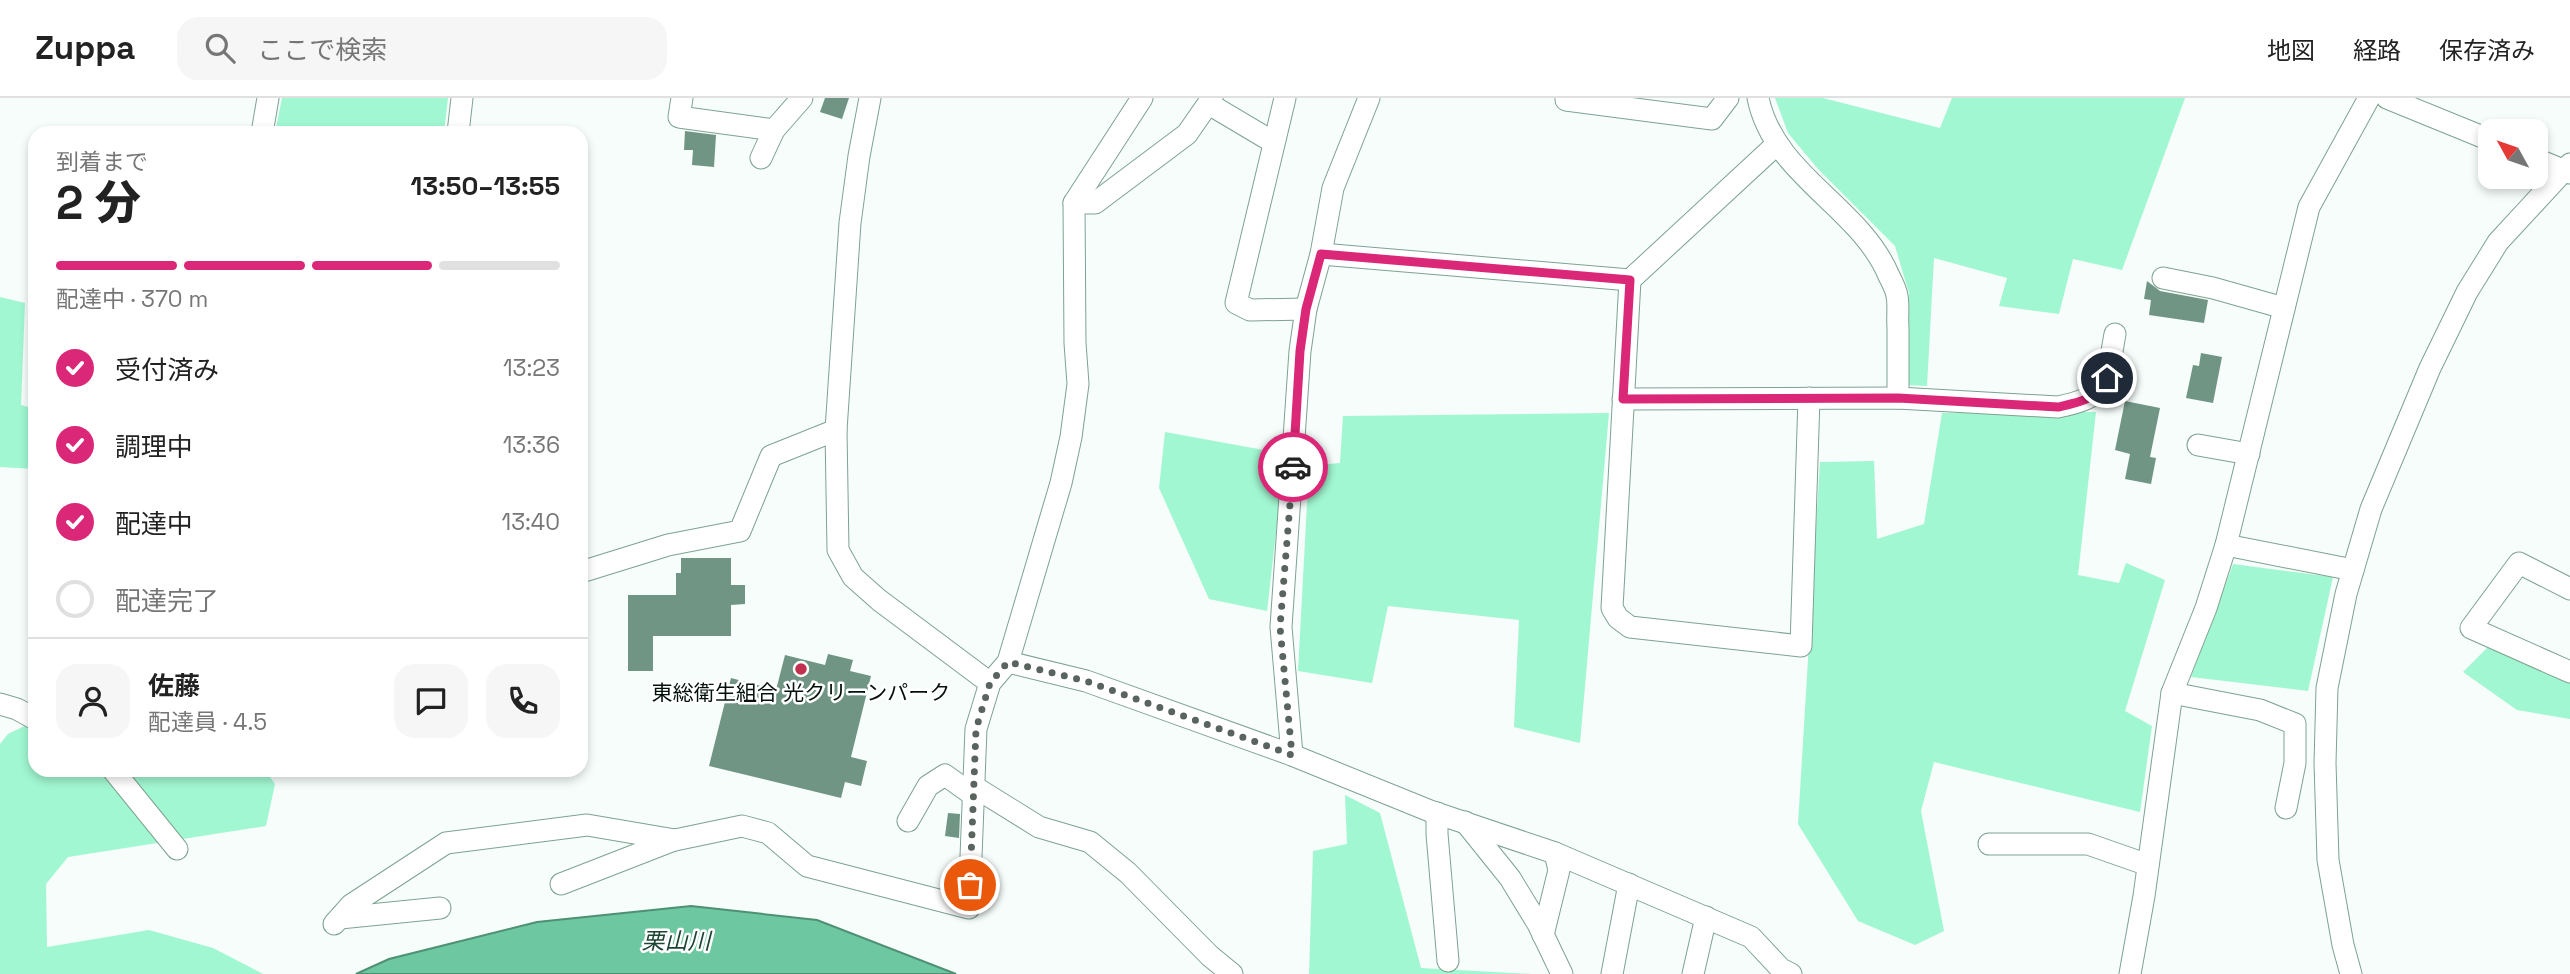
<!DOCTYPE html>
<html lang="ja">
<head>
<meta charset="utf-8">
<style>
	:root { --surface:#fff; --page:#f6f6f6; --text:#222; --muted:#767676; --line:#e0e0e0; --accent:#db2777 }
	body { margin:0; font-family:"Space Grotesk","Noto Sans JP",sans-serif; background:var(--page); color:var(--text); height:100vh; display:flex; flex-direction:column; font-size:26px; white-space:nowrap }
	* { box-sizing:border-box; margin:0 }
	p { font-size:23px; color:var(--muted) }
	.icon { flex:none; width:38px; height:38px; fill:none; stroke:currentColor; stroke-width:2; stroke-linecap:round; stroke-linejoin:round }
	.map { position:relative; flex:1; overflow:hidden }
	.details { position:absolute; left:28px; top:28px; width:560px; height:651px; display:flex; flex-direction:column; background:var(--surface); border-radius:21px; box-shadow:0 4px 10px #0003 }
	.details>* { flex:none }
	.needle { width:46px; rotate:310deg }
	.buttons { position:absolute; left:2478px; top:21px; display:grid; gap:14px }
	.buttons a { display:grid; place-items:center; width:70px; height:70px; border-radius:14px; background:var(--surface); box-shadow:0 4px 10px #0003; font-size:35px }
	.pin { position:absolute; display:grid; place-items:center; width:60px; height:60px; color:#fff; margin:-30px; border:4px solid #fff; border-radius:50%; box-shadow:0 2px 7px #0007 }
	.courier { position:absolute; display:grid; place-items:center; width:70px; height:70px; margin:-35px; border:5px solid #db2777; border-radius:50%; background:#fff; color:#222; box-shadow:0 2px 9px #0007 }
	.headline em { font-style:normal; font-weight:800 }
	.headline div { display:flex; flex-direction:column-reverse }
	.headline { display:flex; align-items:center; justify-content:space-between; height:119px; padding:0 28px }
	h1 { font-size:46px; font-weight:800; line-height:52px }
	.bar { display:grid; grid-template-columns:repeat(4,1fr); gap:10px 7px; align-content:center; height:84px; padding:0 28px }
	.bar i { height:9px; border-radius:5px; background:var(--line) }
	.bar .current { background:var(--accent) }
	.bar p { grid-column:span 4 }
	.line { display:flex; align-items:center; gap:18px; padding:0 28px; border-top:2px solid var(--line) }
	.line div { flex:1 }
	.round { display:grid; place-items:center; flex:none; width:74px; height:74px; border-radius:21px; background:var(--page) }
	ol { padding:0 28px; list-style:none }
	li { display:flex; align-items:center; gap:21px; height:77px }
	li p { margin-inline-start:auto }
	li .icon { padding:7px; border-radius:50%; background:var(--accent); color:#fff; stroke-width:4 }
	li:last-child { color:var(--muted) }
	li i { width:38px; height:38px; border:4px solid var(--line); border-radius:50% }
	header { display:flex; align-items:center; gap:42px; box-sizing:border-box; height:98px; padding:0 35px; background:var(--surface); border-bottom:2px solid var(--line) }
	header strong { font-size:33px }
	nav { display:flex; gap:38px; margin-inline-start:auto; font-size:24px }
	.search { width:490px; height:63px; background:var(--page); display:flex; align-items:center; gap:18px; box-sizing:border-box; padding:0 24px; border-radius:21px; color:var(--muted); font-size:26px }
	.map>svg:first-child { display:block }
</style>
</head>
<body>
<header>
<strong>Zuppa</strong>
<div class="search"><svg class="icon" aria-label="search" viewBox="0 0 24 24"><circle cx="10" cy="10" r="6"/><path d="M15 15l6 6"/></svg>ここで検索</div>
<nav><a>地図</a><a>経路</a><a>保存済み</a></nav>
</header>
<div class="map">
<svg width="2570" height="876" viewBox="0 0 2570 876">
	<rect width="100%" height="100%" fill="#f6fdfa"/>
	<g fill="#a1f7d1">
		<path d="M282 0H448L444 35H275Z"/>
		<path d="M1775 0H1823L1940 30 1952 0H2185L2122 172 2073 161 2059 216 1999 208 2007 180 1934 160 1927 288 1906 287 1909 195 1895 148 1818 71 1788 35Z"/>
		<path d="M0 199 25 205 21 307 35 311V371L0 369Z"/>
		<path d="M2096 314 2078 477 2119 485 2126 465 2165 482 2125 613 2152 628 2140 714 1934 664 1921 713 1944 833 1915 847 1858 823 1798 726 1820 364 1874 363 1877 441 1924 426 1942 315Z"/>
		<path d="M1609 315 1580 645 1514 629 1519 522 1388 508 1372 585 1298 573 1309 368 1340 365 1343 318Z"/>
		<path d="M1165 334 1285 356 1267 513 1209 501 1159 390Z"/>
		<path d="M2233 466 2333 479 2308 593 2191 579Z"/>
		<path d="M2489 548 2570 582V621L2517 612 2463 574Z"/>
		<path d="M35 623V672H265L275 686 266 728 68 759 46 786 47 849 149 832 213 850 263 876H0V646L8 636Z"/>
		<path d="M1345 697 1380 715 1421 870 1533 876H1309L1313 753 1347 746Z"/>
	</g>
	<path fill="#6dc7a1" stroke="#4e9074" stroke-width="2" d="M691 808 817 822 956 876H356L389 861 537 824Z"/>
	<g fill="#719585">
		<path d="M825 0H849L842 21 820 14Z"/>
		<path d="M685 33 716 37 714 69 692 67 693 52H684Z"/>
		<path d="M2147 183 2160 193 2208 202 2204 225 2149 217 2151 202 2144 201Z"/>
		<path d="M2201 255 2222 259 2213 305 2186 300 2193 267 2199 268Z"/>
		<path d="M2125 303 2160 310 2150 359 2156 360 2151 386 2125 381 2130 356 2115 352Z"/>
		<path d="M681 460H731V487H745V506L731 507V538H653V573H628V497H676V475H681Z"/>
		<path d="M828 556 853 562 850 573 871 578 851 659 867 663 861 688 845 684 841 700 709 668 731 580 776 592 785 557 825 567Z"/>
		<path d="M948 715 960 716 959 740 945 738Z"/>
	</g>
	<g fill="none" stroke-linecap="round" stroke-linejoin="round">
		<defs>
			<g id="minor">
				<path d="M682 0 679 19 774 32"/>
				<path d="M870 0 859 58 850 125 836 332 838 452 853 479 879 502 990 585"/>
				<path d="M1285 0 1236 205 1250 212 1306 211"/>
				<path d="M1566 0V2L1712 21 1728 0"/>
				<path d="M1758 0C1774 78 1860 108 1889 178 1892 184 1896 191 1897 198 1899 208 1897 220 1898 230 1898 253 1898 276 1898 300"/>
				<path d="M2387 0 2490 42"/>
				<path d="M1209 6 1273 44"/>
				<path d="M262 35 268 0"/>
				<path d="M458 35 462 0"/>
				<path d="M1777 46 1630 182 1612 510 1618 520 1630 529 1801 548 1809 300"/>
				<path d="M761 60 774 32 802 0"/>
				<path d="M2536 61 2570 75"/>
				<path d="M1074 105H1095L1187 36 1212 0"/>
				<path d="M1321 156 1630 182"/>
				<path d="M2163 180 2213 190 2284 210"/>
				<path d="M1623 301 1898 300 2058 309C2112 298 2106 284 2115 236"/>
				<path d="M2198 347 2249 356"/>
				<path d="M2226 447 2353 472"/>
				<path d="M581 474 668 447 740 433 771 358 836 332"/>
				<path d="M2570 491 2519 465 2471 530 2570 574"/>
				<path d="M1008 564 1086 583 1292 657 1430 713 1555 755 1751 839 1781 871 1791 876"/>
				<path d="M2172 595 2260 612 2295 626V665L2286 710"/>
				<path d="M0 606 17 611 35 621"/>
				<path d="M1292 657 1281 529 1300 253 1306 211 1321 156 1333 90 1369 0"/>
				<path d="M113 672 177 751"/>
				<path d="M973 688 1039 729 1090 744 1128 775 1210 858 1232 876"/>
				<path d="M1437 715V736L1448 863"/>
				<path d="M908 723 928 688 945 677 973 697"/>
				<path d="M1465 724 1510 780 1538 826 1562 876"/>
				<path d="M1989 746H2088L2148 767"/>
				<path d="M561 786 674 742"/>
				<path d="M340 820 440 810"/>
				<path d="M334 826 351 807 446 745 587 727 675 742 742 728 768 735 807 768 969 810 976 631 990 585 1008 564 1061 385 1071 339 1078 286 1075 245 1074 105 1142 0"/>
				<path d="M1543 837 1559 772 1555 755"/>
				<path d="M1612 876 1629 786"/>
				<path d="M1693 876 1706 819"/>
				<path d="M2130 876 2144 798 2172 595 2206 510 2226 447 2309 109 2369 0"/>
				<path d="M2351 876 2343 847 2328 762 2325 665 2327 590 2346 496 2371 411 2430 270 2467 194 2498 144 2570 66"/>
			</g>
		</defs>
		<use href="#minor" stroke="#7ea291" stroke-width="23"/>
		<use href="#minor" stroke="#fff" stroke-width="21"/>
	</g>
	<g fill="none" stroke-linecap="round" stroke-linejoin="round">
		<path stroke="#59645f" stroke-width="7" stroke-dasharray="0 12.6" d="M970 787 976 631 990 585 1008 564 1086 583 1292 657 1280 529 1293 369"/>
		<path stroke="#db2777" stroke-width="9" d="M1293 369 1300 253 1306 211 1321 156 1630 182 1623 301 1898 300 2058 309C2081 304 2095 302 2107 280"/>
	</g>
	<circle fill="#c1304c" stroke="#fff" stroke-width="2.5" cx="801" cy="571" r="7"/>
	<g text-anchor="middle" stroke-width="5" stroke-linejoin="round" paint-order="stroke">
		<g font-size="21" fill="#04110b" stroke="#fff">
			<text x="801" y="602">東総衛生組合 光クリーンパーク</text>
		</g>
		<g font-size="23" font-style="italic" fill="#1d4434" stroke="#fff">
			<text x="676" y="851">栗山川</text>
		</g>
	</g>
</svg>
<div class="buttons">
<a><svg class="needle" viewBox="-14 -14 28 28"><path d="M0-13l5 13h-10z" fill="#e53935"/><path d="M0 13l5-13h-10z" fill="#767676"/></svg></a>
</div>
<div class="pin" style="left:970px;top:787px;background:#ea580c"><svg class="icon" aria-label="bag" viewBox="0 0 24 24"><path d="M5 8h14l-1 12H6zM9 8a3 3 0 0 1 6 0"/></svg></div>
<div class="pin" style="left:2107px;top:280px;background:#1f2937"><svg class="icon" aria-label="home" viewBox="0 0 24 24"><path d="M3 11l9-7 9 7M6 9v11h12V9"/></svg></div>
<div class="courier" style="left:1293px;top:369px"><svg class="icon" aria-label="car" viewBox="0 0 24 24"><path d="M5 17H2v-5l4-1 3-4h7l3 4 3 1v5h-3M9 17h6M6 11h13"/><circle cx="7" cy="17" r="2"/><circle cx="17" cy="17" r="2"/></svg></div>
<section class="details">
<div class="headline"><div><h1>2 分</h1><p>到着まで</p></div><em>13:50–13:55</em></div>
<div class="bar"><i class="current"></i><i class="current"></i><i class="current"></i><i></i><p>配達中 · 370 m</p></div>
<ol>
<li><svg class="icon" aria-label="check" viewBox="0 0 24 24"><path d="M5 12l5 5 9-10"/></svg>受付済み<p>13:23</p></li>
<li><svg class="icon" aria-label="check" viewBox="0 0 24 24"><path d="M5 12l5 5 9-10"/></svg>調理中<p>13:36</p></li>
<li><svg class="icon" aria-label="check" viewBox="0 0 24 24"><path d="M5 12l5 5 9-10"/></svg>配達中<p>13:40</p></li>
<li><i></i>配達完了</li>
</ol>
<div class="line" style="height:126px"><a class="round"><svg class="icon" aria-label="person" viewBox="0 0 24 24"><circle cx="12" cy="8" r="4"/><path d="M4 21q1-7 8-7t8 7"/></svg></a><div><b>佐藤</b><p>配達員 · 4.5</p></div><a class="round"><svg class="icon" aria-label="chat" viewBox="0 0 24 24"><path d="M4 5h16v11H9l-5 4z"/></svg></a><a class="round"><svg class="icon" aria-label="phone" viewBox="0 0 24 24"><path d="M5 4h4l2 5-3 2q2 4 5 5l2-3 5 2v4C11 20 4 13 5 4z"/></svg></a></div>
</section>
</div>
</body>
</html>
